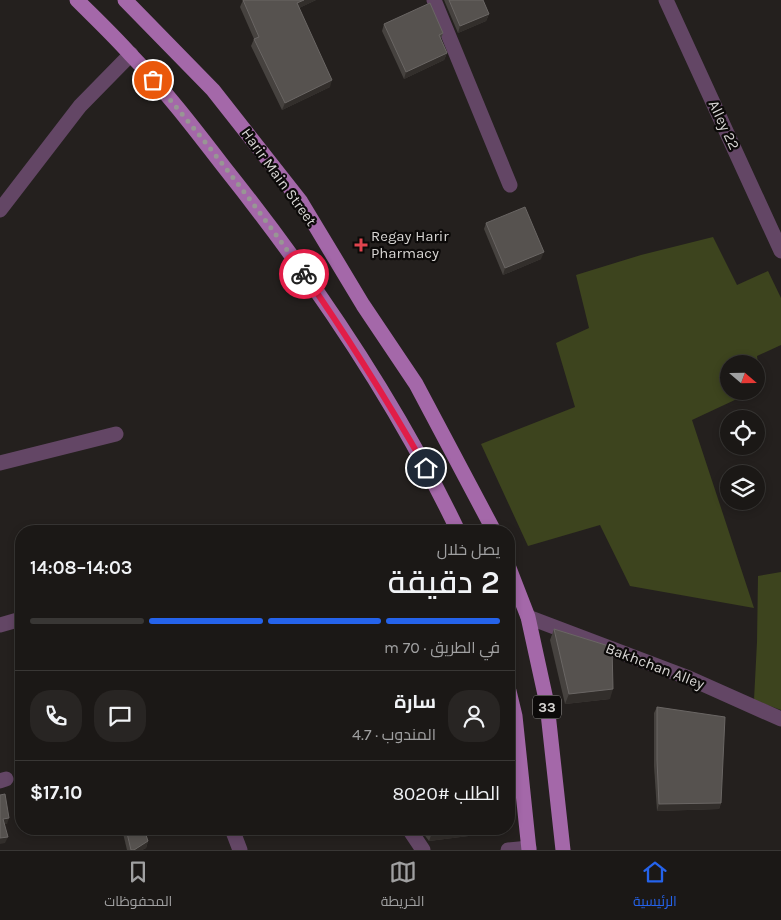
<!DOCTYPE html>
<html lang="ar">
<head>
<meta charset="utf-8">
<style>
	:root { --surface:#1b1816; --page:#282523; --text:#f1f3f6; --muted:#a0a0a1; --line:#393735; --accent:#2563eb }
	body { margin:0; font-family:Karla,Cairo,sans-serif; background:var(--page); color:var(--text); direction:rtl; height:100vh; display:flex; flex-direction:column; font-size:19px; white-space:nowrap }
	* { box-sizing:border-box; margin:0 }
	p { font-size:16px; color:var(--muted) }
	.icon { flex:none; width:28px; height:28px; fill:none; stroke:currentColor; stroke-width:2; stroke-linecap:round; stroke-linejoin:round }
	.map { position:relative; flex:1; overflow:hidden; direction:ltr }
	.panel { position:absolute; left:15px; top:525px; width:500px; height:310px; display:flex; flex-direction:column; background:var(--surface); border-radius:20px; box-shadow:0 2px 8px #0003,0 0 0 1px var(--line); direction:rtl }
	.panel>* { flex:none }
	.needle { width:32px; rotate:110deg }
	.tools { position:absolute; left:720px; top:355px; display:grid; gap:10px }
	.tools a { display:grid; place-items:center; width:45px; height:45px; border-radius:50%; background:var(--surface); box-shadow:0 2px 8px #0003,0 0 0 1px var(--line); font-size:25px }
	.pin { position:absolute; display:grid; place-items:center; width:42px; height:42px; color:#fff; margin:-21px; border:2px solid #fff; border-radius:50%; box-shadow:0 1px 5px #0007 }
	.courier { position:absolute; display:grid; place-items:center; width:50px; height:50px; margin:-25px; border:4px solid #e11d48; border-radius:50%; background:#fff; color:#222; box-shadow:0 1px 6px #0007 }
	.head em { font-style:normal; font-weight:600 }
	.head div { display:flex; flex-direction:column-reverse }
	.head { display:flex; align-items:center; justify-content:space-between; height:85px; padding:0 15px }
	h1 { font-size:32px; font-weight:600; line-height:38px }
	.bar { display:grid; grid-template-columns:repeat(4,1fr); gap:8px 5px; align-content:center; height:60px; padding:0 15px }
	.bar i { height:6px; border-radius:4px; background:var(--line) }
	.bar .selected { background:var(--accent) }
	.bar p { grid-column:span 4 }
	.line { display:flex; align-items:center; gap:12px; padding:0 15px; border-top:1px solid var(--line) }
	.line div { flex:1 }
	.round { display:grid; place-items:center; flex:none; width:52px; height:52px; border-radius:20px; background:var(--page) }
	.dock { display:flex; justify-content:space-around; align-items:center; height:70px; border-top:1px solid var(--line); background:var(--surface); font-size:14px; color:var(--muted) }
	.dock a { display:grid; justify-items:center; gap:2px }
	.dock .selected { color:var(--accent) }
	.map>svg:first-child { display:block }
</style>
</head>
<body>
<div class="map">
<svg width="781" height="850" viewBox="0 0 781 850">
	<rect width="100%" height="100%" fill="#24201e"/>
	<g fill="#3d441e">
		<path d="M713 237 737 285 768 271 781 298V345L757 356 761 388 756 390V364H729V391H754L692 420 754 608 630 586 600 525 528 546 481 444 575 407 556 343 589 328 576 275 641 255Z"/>
		<path d="M781 572V710L754 700 757 642 758 576Z"/>
	</g>
	<g fill="none" stroke-linecap="round" stroke-linejoin="round">
		<g stroke="#634665" stroke-width="15">
			<path d="M434 0 510 185"/>
			<path d="M666 0 781 251"/>
			<path d="M0 210 80 106 131 54"/>
			<path d="M0 463 116 434"/>
			<path d="M528 617 689 678 781 719"/>
			<path d="M0 625 21 619"/>
			<path d="M0 781 6 779"/>
			<path d="M232 829 240 850"/>
			<path d="M409 829 423 850"/>
			<path d="M508 850 529 848"/>
		</g>
		<g stroke="#a468a9" stroke-width="15">
			<path d="M77 0C95 18 113 35 130 54 164 89 194 128 224 167 314 280 396 401 458 531"/>
			<path d="M125 0 213 90 301 202 363 305 416 384 494 531"/>
			<path d="M509 568 528 617 547 704 563 850"/>
			<path d="M509 691 515 716 529 850"/>
		</g>
	</g>
	<g fill="#46423f">
		<path d="M243 0H316L299 8 330 87 282 110 251 46 254 39 240 7Z"/>
		<path d="M444 0H483L489 14 486 21 458 33Z"/>
		<path d="M384 24 443 33 441 39 447 53 444 60 404 79 382 31Z"/>
		<path d="M486 223 541 259 503 275 484 229Z"/>
		<path d="M554 629 610 699 565 704 550 640Z"/>
		<path d="M21 696V709L19 701Z"/>
		<path d="M657 707 721 803 719 809 657 811 654 766V713Z"/>
		<path d="M122 829H144L148 841 146 848 142 850H127Z"/>
		<path d="M420 829H508V831L429 841Z"/>
	</g>
	<g fill="#322e2b">
		<path d="M304 0H316L295 10 297 3Z"/>
		<path d="M489 14 486 21 458 33 460 26Z"/>
		<path d="M447 53 444 60 404 79 406 72Z"/>
		<path d="M332 80 330 87 282 110 285 103Z"/>
		<path d="M544 252 541 259 503 275 505 268Z"/>
		<path d="M613 689 610 699 565 704 569 694Z"/>
		<path d="M721 803 719 809 657 811 659 804Z"/>
		<path d="M9 818 7 824 1 825 3 819Z"/>
		<path d="M466 829H508V831L429 841 432 833Z"/>
		<path d="M8 837 5 843 0 844V838Z"/>
		<path d="M148 841 146 848 142 850H134Z"/>
	</g>
	<g fill="#56524f" stroke="#6a6664">
		<path d="M243 0H304L297 3 332 80 285 103 254 39 259 37Z"/>
		<path d="M449 0H483L489 14 460 26Z"/>
		<path d="M430 3 443 33 439 35 447 53 406 72 384 24Z"/>
		<path d="M525 207 544 252 505 268 486 223Z"/>
		<path d="M554 629 612 647 613 689 569 694Z"/>
		<path d="M657 707 725 717 721 803 659 804 657 760Z"/>
		<path d="M5 794 9 818 3 819 8 837 0 838V795Z"/>
		<path d="M509 808 511 823H509Z"/>
		<path d="M126 829H144L148 841 134 850H131Z"/>
		<path d="M428 829H466L432 833Z"/>
	</g>
	<g fill="none" stroke-linecap="round" stroke-linejoin="round">
		<path stroke="#989694" stroke-width="5" stroke-dasharray="0 9" d="M153 80C207 142 257 207 304 274"/>
		<path stroke="#e11d48" stroke-width="6" d="M304 274C348 337 388 402 426 468"/>
	</g>
	<path fill="#e0444e" stroke="#0c0a09" stroke-width="2" d="M358.5 237.5h5v5h5v5h-5v5h-5v-5h-5v-5h5z"/>
	<g text-anchor="middle" stroke-width="4.5" stroke-linejoin="round" paint-order="stroke">
		<rect fill="#0c0a09" stroke="#9a9896" stroke-width="1" x="533" y="695.5" width="28" height="23" rx="4"/>
		<g font-size="14" font-weight="bold" fill="#d7d5d3">
			<text x="547" y="712">33</text>
		</g>
		<g font-size="15" fill="#d7d5d3" stroke="#0c0a09">
			<text transform="translate(724 125) rotate(65)" y="5">Alley 22</text>
			<text transform="translate(279 177) rotate(54)" y="5">Harir Main Street</text>
			<text transform="translate(655 666) rotate(21)" y="5">Bakhchan Alley</text>
		</g>
		<g font-size="15" fill="#d7d5d3" stroke="#0c0a09" text-anchor="start">
			<text x="371" y="241">Regay Harir<tspan x="371" dy="17">Pharmacy</tspan></text>
		</g>
	</g>
</svg>
<div class="tools">
<a><svg class="needle" viewBox="-14 -14 28 28"><path d="M0-13l5 13h-10z" fill="#e53935"/><path d="M0 13l5-13h-10z" fill="#a0a0a1"/></svg></a>
<a><svg class="icon" aria-label="locate" viewBox="0 0 24 24"><circle cx="12" cy="12" r="6"/><path d="M12 2v4M12 18v4M2 12h4M18 12h4"/></svg></a>
<a><svg class="icon" aria-label="layers" viewBox="0 0 24 24"><path d="M12 4l9 5-9 5-9-5zM3 14l9 5 9-5"/></svg></a>
</div>
<div class="pin" style="left:153px;top:80px;background:#ea580c"><svg class="icon" aria-label="bag" viewBox="0 0 24 24"><path d="M5 8h14l-1 12H6zM9 8a3 3 0 0 1 6 0"/></svg></div>
<div class="pin" style="left:426px;top:468px;background:#1f2937"><svg class="icon" aria-label="home" viewBox="0 0 24 24"><path d="M3 11l9-7 9 7M6 9v11h12V9"/></svg></div>
<div class="courier" style="left:304px;top:274px"><svg class="icon" aria-label="bike" viewBox="0 0 24 24"><circle cx="6" cy="16" r="4"/><circle cx="18" cy="16" r="4"/><path d="M6 16l4-8h5l3 8M10 8l3 8H6M13 5h3"/></svg></div>
<section class="panel">
<div class="head"><div><h1>2 دقيقة</h1><p>يصل خلال</p></div><em>14:03–14:08</em></div>
<div class="bar"><i class="selected"></i><i class="selected"></i><i class="selected"></i><i></i><p>في الطريق · 70 m</p></div>
<div class="line" style="height:90px"><a class="round"><svg class="icon" aria-label="person" viewBox="0 0 24 24"><circle cx="12" cy="8" r="4"/><path d="M4 21q1-7 8-7t8 7"/></svg></a><div><b>سارة</b><p>المندوب · 4.7</p></div><a class="round"><svg class="icon" aria-label="chat" viewBox="0 0 24 24"><path d="M4 5h16v11H9l-5 4z"/></svg></a><a class="round"><svg class="icon" aria-label="phone" viewBox="0 0 24 24"><path d="M5 4h4l2 5-3 2q2 4 5 5l2-3 5 2v4C11 20 4 13 5 4z"/></svg></a></div>
<div class="line" style="height:65px"><div>الطلب #8020</div><b>$17.10</b></div>
</section>
</div>
<nav class="dock">
<a class="selected"><svg class="icon" aria-label="home" viewBox="0 0 24 24"><path d="M3 11l9-7 9 7M6 9v11h12V9"/></svg>الرئيسية</a>
<a><svg class="icon" aria-label="map" viewBox="0 0 24 24"><path d="M3 6l6-2 6 2 6-2v14l-6 2-6-2-6 2zM9 4v14M15 6v14"/></svg>الخريطة</a>
<a><svg class="icon" aria-label="saved" viewBox="0 0 24 24"><path d="M7 4h10v16l-5-4-5 4z"/></svg>المحفوظات</a>
</nav>
</body>
</html>
